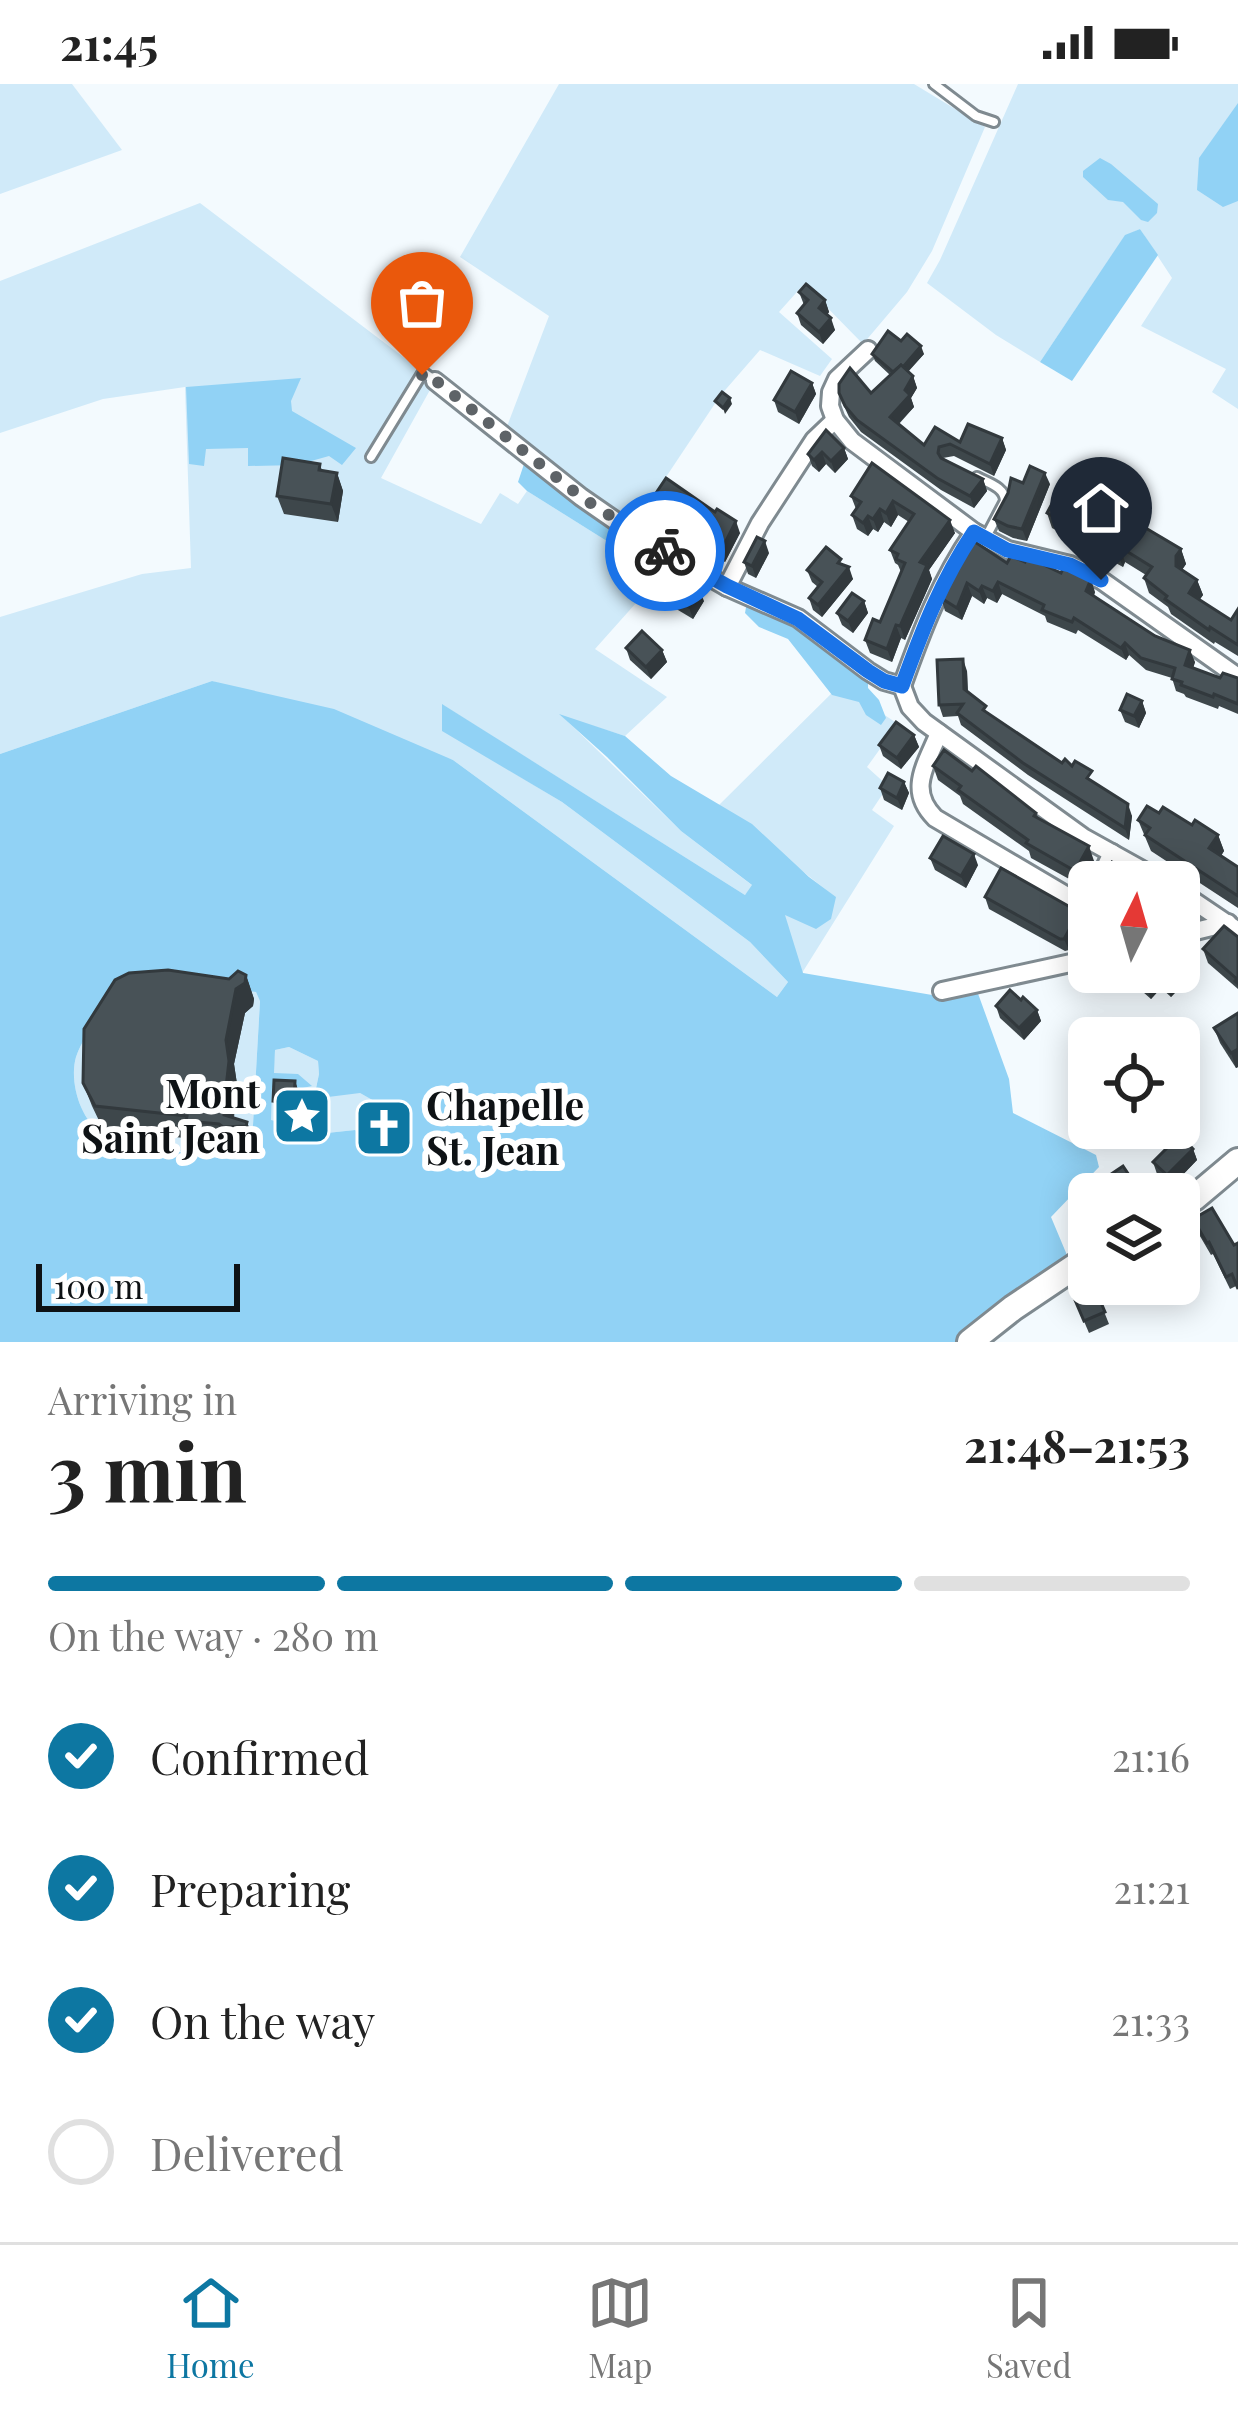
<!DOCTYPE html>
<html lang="en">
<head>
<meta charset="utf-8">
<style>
	:root { --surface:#fff; --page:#f2f2f2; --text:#222; --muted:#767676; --line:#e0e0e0; --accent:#0d77a2 }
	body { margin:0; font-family:"Playfair Display",serif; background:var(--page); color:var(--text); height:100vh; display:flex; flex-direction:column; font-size:45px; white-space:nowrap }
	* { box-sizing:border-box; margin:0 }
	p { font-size:39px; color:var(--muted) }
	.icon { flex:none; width:66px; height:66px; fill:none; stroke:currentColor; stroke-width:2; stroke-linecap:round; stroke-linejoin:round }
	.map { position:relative; height:1258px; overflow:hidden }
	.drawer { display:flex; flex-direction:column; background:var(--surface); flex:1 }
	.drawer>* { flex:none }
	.needle { width:78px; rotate:5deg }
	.buttons { position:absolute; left:1068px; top:777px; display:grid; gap:24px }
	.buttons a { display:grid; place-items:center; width:132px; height:132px; border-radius:18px; background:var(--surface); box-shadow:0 6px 30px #0003; font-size:60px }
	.scale { position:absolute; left:36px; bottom:30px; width:204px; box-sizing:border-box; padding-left:12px; border:6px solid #0e1215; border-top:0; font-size:33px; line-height:42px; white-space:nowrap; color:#0e1215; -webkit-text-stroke:9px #fff; paint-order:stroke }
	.pin { position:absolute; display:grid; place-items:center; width:102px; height:102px; color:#fff; margin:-123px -51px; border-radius:50% 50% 50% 0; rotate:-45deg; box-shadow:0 0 12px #0007 }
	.pin .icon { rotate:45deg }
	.courier { position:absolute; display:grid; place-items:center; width:120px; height:120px; margin:-60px; border:9px solid #1a73e8; border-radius:50%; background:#fff; color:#222; box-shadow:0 3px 15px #0007 }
	.summary em { font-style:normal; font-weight:700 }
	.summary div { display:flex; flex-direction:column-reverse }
	.summary { display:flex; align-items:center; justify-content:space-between; height:204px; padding:0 48px }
	h1 { font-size:78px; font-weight:700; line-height:90px }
	.bar { display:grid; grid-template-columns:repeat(4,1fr); gap:18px 12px; align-content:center; height:144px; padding:0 48px }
	.bar i { height:15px; border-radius:9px; background:var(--line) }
	.bar .on { background:var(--accent) }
	.bar p { grid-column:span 4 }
	ol { padding:0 48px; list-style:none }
	li { display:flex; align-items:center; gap:36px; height:132px }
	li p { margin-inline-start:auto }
	li .icon { padding:12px; border-radius:50%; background:var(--accent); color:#fff; stroke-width:4 }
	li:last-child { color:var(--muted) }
	li i { width:66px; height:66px; border:6px solid var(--line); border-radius:50% }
	.status { display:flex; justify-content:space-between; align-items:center; height:84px; padding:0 60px; background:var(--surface); direction:ltr }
	.status svg { height:33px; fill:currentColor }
	.tabs { display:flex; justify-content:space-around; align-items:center; height:168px; border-top:3px solid var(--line); background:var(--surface); font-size:33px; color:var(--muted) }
	.tabs a { display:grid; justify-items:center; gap:6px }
	.tabs .on { color:var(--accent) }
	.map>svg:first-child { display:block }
</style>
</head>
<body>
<div class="status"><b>21:45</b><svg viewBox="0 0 49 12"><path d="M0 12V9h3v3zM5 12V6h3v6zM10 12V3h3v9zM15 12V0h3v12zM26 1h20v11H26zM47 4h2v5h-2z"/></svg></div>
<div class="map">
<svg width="1238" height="1258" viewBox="0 0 1238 1258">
	<rect width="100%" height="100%" fill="#f3fafe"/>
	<g fill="#d0eaf9">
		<path d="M0 0H72L122 66 0 110Z"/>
		<path d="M559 0H914L985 43 932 167 907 208 863 260 804 200 779 228 832 275 820 292 760 266 720 312 634 441 506 345 549 232 460 173Z"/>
		<path d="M1018 0H1238V325L1212 308 1226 285 1141 242 1172 194 1140 145 1125 152 1040 278 996 251 927 199 940 176Z"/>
		<path d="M200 119 435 297 381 394 481 440 500 409 518 420 527 407 661 491 595 565 667 613 625 652 562 632 681 747 753 802 745 811 443 621 442 646 562 718 750 858 788 898 777 913 453 676 212 597 0 670V533L142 490 191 484 185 303 103 315 0 349V197Z"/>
		<path d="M840 601 898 640 867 683 888 702 872 726 894 742 802 889 784 830 835 813 719 721Z"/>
		<path d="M238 906 256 908 260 916 251 1077C213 1073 176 1067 139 1059 127 1057 113 1056 102 1049 80 1036 69 997 76 973 81 958 91 945 100 932Z"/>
		<path d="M289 963 318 977 319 990 315 1008 360 1009 412 1038 403 1055 379 1061 355 1046 327 1049 270 1036 272 1003 298 1005 273 989 275 966Z"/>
	</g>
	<g fill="#91d2f5" fill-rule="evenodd">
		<path d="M1238 19V117L1223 123 1197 106 1199 74Z"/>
		<path d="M1100 74 1111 80 1158 120 1157 129 1148 138 1141 136 1123 118 1108 116 1083 93V87Z"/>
		<path d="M1140 145 1158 171 1072 297 1040 278 1125 151Z"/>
		<path d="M301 294 291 317 292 327 356 364 342 381 329 372 297 381 248 382V364L206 365 204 382 189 380 186 303Z"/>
		<path d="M527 371 676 474 661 491 527 407 518 398Z"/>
		<path d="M748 512 868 587V604L879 616 886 634 881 641 866 631 859 618 832 611 788 555 759 543 745 529Z"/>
		<path d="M212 597 334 625 453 676 777 913 788 898 750 858 562 718 442 647V620L745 811 752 801 681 747 607 673 559 630 625 652 671 692 752 740 809 793 836 813 831 835 816 845 785 831 803 889 938 912 976 904 1009 995 1013 1029 1096 1071 1099 1083 1051 1133 1072 1183 970 1258H0V670ZM238 906 256 908 260 917 251 1076C223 1076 195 1071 167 1065 147 1061 120 1060 102 1049 80 1036 69 997 76 973 81 958 91 945 100 932ZM289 963 318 977 319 990 315 1009 320 1014 360 1009 411 1038 403 1055 379 1061 355 1046 327 1049 271 1036 272 1003 298 1005 312 1002 298 990 274 989 275 966Z"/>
	</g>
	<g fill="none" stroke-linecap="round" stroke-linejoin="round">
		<defs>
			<g id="service">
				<path d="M934 0 976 32 994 38"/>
				<path d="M371 373 423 288 434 296"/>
				<path d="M977 393C988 399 1005 403 1005 417L986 453"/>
			</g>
			<g id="minor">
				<path d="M868 266 837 295 831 308 830 322 835 336 852 357 974 448 1008 466 1070 481 1101 496 1238 593"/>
				<path d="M435 297 581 413 630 447 727 503 798 534 868 587 884 597 902 602"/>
				<path d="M727 503 760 439 814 356 835 336"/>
				<path d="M902 602 910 623 924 638 1083 753 1164 798"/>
				<path d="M902 602C922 546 940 498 974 448"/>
				<path d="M939 649C926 681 907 706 935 734L1089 825"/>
				<path d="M1098 798 1112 769"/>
				<path d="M1179 807 1238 847"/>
				<path d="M1179 851 1228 839"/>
				<path d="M942 907 1089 875"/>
			</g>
			<g id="secondary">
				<path d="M1179 1123 1194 1114 1238 1077"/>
				<path d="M970 1258 1013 1224 1089 1173"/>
			</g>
		</defs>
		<use href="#service" stroke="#7f8a90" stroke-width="14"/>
		<use href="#minor" stroke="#7f8a90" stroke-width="22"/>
		<use href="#secondary" stroke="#7f8a90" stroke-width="30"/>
		<use href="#service" stroke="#fff" stroke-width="8"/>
		<use href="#minor" stroke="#fff" stroke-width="16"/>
		<use href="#secondary" stroke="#fff" stroke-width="24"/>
	</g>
	<g fill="#3e474b">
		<path d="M799 208 825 216 829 228 827 231 835 246 823 260 801 241 797 229 804 221Z"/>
		<path d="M901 257 924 270 908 288 913 292 917 304 911 314 914 323 899 340 924 361 1002 354 1006 366 994 392 954 372 943 374 983 395 987 407 974 424 941 406 861 348 849 333 843 320 839 309H871L890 291 875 277 872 270Z"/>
		<path d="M812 299 816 310 799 340 778 328 774 316Z"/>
		<path d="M844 364 848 375 835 389 826 380 819 388 812 382 808 370Z"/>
		<path d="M872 379 955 449 929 486 932 495 905 556 901 554 892 578 870 569 865 556 880 538 901 488 898 481 895 479 890 466 909 438 898 431 891 443 884 438 878 448 873 445 868 452 857 445 852 431 856 425 851 412Z"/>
		<path d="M320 380 322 387 337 389 343 407 338 438 284 430 277 412Z"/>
		<path d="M1023 399 1050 400 1027 457 1013 454 999 447 994 435Z"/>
		<path d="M652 415 740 449 725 478 703 465 701 458 656 426Z"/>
		<path d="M1047 429 1181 465 1186 480 1182 486 1197 496 1203 511 1199 516 1231 536 1238 525V572L1215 558 1214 560 1171 530 1168 523 1149 509 1144 494 1146 491 1125 478 1123 483 1052 444Z"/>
		<path d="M769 469 756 494 748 490 744 478Z"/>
		<path d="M1007 479 1095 508 1094 512 1195 578 1193 584 1220 594H1238V630L1219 622 1218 625 1186 613 1184 610 1176 607 1172 594 1146 586 1129 571 1126 576 1078 546 1076 550 1047 538 1045 532 1002 510 997 519 987 514 984 520 972 512 962 536 945 527 941 514Z"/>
		<path d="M843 481 853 495 822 533 813 526 809 514 818 503 812 498 807 486Z"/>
		<path d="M668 511 704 517 693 535 673 523Z"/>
		<path d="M864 517 868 529 853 549 842 541 837 529Z"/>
		<path d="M626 564 662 566 667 578 651 595 630 576Z"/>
		<path d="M967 587 968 608 989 631 1096 700 1132 732 1129 756 1028 691 961 641 958 632 943 633 939 621Z"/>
		<path d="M1142 617 1146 629 1139 644 1125 638 1120 626Z"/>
		<path d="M914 651 919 663 901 685 883 672 879 661Z"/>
		<path d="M933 682 1036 729 1038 733 1094 777 1080 801 1031 774 1029 767 963 720 960 712 938 696Z"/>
		<path d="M904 698 909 709 902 726 884 716 880 704Z"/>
		<path d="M1159 729 1218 751 1224 767 1221 772 1238 783V824L1151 767 1138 736Z"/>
		<path d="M930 774 978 781 966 804 935 786Z"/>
		<path d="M985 813 1084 840 1069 866 1065 867 989 825Z"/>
		<path d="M1238 853V905L1208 879 1203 865Z"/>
		<path d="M1120 888H1179L1194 889 1171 913 1161 904 1151 915Z"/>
		<path d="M246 891 254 915 253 922 245 929 234 980 237 1000 234 1034 247 1038 255 1061V1065L231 1067 228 1064 195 1061 193 1055 103 1045 92 1022 83 999 229 895Z"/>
		<path d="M1021 916 1037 926 1041 937 1024 956 1000 934 996 922Z"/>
		<path d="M1238 929V983L1236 984 1220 959 1214 944Z"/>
		<path d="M295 997 299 1009 298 1029H278L273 1017Z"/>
		<path d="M400 1038 399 1051 369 1052 364 1040Z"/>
		<path d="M1193 1065 1197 1076 1171 1103 1157 1090 1153 1078Z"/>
		<path d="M1212 1124 1236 1202 1230 1205 1213 1170 1211 1171 1197 1147 1193 1135Z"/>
		<path d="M1093 1200 1109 1240 1089 1249 1072 1209Z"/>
		<path d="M1121 1200H1158L1160 1206 1131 1220Z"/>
	</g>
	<g fill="#32393d">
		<path d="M825 216 829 228 823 236 819 224Z"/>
		<path d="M831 234 835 246 823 260 819 248Z"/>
		<path d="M921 262 924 270 898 298 896 291Z"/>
		<path d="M913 292 917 304 911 314 914 323 894 344 890 333Z"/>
		<path d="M812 299 816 310 799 340 795 328Z"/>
		<path d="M730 314 732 320 725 330 723 324Z"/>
		<path d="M1002 354 1006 366 994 392 990 380Z"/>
		<path d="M844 364 848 375 835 389 831 377Z"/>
		<path d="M822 368 826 380 819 388 814 376Z"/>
		<path d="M337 389 343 407 338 438 331 420Z"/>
		<path d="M1045 389 1050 400 1027 457 1022 445Z"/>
		<path d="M983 395 987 407 974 424 970 412Z"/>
		<path d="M893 417 898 431 891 443 886 429Z"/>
		<path d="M880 425 884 438 878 448 873 435Z"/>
		<path d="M868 432 873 445 868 452 863 439Z"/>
		<path d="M950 436 955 449 929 486 932 495 905 556 900 542 920 478Z"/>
		<path d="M736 437 740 449 725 478 721 467Z"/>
		<path d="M765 457 769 469 756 494 752 482Z"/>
		<path d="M1120 463 1125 478 1123 483 1117 468Z"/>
		<path d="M1181 465 1186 480 1181 487 1176 482V472Z"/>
		<path d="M849 483 853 495 822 533 818 521Z"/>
		<path d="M1091 495 1095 508 1090 519 1086 507Z"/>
		<path d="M1197 496 1203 511 1194 524 1189 509Z"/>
		<path d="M998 498 1002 510 997 519 993 507Z"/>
		<path d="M967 499 972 512 962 536 957 524Z"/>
		<path d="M982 502 987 514 984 520 979 507Z"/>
		<path d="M699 505 704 517 693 535 689 523Z"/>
		<path d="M864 517 868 529 853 549 848 537Z"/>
		<path d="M896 541 901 554 892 578 887 565Z"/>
		<path d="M1125 559 1129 571 1126 576 1121 564Z"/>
		<path d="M662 566 667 578 651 595 646 583Z"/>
		<path d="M1190 566 1195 578 1190 594 1185 581Z"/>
		<path d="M963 575 967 587 968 617 964 605Z"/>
		<path d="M1142 617 1146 629 1139 644 1134 632Z"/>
		<path d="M914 651 919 663 901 685 897 674Z"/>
		<path d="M904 698 909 709 902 726 897 714Z"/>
		<path d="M1128 720 1132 732 1129 756 1125 744Z"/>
		<path d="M1218 751 1224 767 1215 780 1209 764Z"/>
		<path d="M1089 762 1094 777 1080 801 1075 787Z"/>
		<path d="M974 770 978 781 966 804 961 792Z"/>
		<path d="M1180 814 1184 826 1179 832V815Z"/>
		<path d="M1079 828 1084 840 1069 866 1064 855Z"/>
		<path d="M1190 877 1194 889 1171 913 1166 901Z"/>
		<path d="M246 891 254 915 253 922 245 929 234 980 237 1000 232 1044 224 1031 226 956 236 905Z"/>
		<path d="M1157 892 1161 904 1151 915 1146 903Z"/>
		<path d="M1037 926 1041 937 1024 956 1019 944Z"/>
		<path d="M1238 965V983L1236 984 1231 969Z"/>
		<path d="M295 997 299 1009 298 1029 294 1018Z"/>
		<path d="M396 1026 400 1038 399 1051 395 1039Z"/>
		<path d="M247 1038 255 1061V1065L246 1042Z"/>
		<path d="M1193 1065 1197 1076 1171 1103 1167 1091Z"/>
		<path d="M1133 1097 1137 1109 1135 1110H1113Z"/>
	</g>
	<g fill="#485257" stroke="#32393d" stroke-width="3">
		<path d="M806 200 825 216 819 224 831 234 819 248 797 229 808 216 799 208Z"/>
		<path d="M888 247 901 257 907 250 921 262 903 283 901 281 893 288 872 270Z"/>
		<path d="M901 281 913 292 905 306 910 311 890 333 924 361 935 343 960 358 968 340 1002 354 990 380 950 360 939 363 938 369 941 374 983 395 970 412 937 394 857 336 845 322 839 309V300L850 284 871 309Z"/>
		<path d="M791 287 812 299 795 328 774 316Z"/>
		<path d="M722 308 730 314 723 324 715 317Z"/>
		<path d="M826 346 844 364 831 377 822 368 814 376 808 370Z"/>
		<path d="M283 374 320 380 319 386 337 389 331 420 277 412Z"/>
		<path d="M872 379 950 436 920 478 927 481 900 542 896 541 887 565 865 556 873 535 880 538 905 479 896 475 898 470 890 466 914 430 893 417 886 429 880 425 873 435 868 432 863 439 852 431 861 418 851 412Z"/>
		<path d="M1030 382 1045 389 1022 445 1008 442 994 435 1008 409 1011 394 1023 399Z"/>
		<path d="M666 394 715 428 717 425 736 437 721 467 699 453 701 449 652 415Z"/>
		<path d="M1069 410 1083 417 1086 416 1144 443 1181 465 1176 472V482L1197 496 1189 509 1231 536 1238 525V561L1210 543 1209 546 1165 515 1167 512 1144 494 1152 483 1120 463 1117 468 1047 429 1055 414 1065 418Z"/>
		<path d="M757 453 765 457 752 482 744 478Z"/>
		<path d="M972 456 1007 479 1011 472 1025 478 1027 473 1061 489 1064 482 1091 495 1086 507 1155 552 1190 566 1185 581 1220 594 1223 589 1238 594V620L1214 610 1213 613 1181 601 1182 598 1172 595 1175 584 1141 574 1125 559 1121 564 1074 534 1072 538 1042 526 1044 521 998 498 993 507 982 502 979 507 967 499 957 524 941 514Z"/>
		<path d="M826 463 841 475 838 479 849 483 818 521 809 514 822 498 807 486Z"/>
		<path d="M679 493 699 505 689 523 668 511Z"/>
		<path d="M852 509 864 517 848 537 837 529Z"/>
		<path d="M642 547 662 566 646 583 626 564Z"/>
		<path d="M963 575 964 605 986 622 983 626 1062 679 1065 675 1072 682 1075 677 1092 687 1087 694 1128 720 1125 744 1023 679 957 629 963 620 939 621 937 576Z"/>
		<path d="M1127 610 1142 617 1134 632 1120 626Z"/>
		<path d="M896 638 914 651 897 674 879 661Z"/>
		<path d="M944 666 972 687 976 682 1036 729 1034 732 1089 762 1075 787 1026 759 1028 756 958 706 961 702 933 682Z"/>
		<path d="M888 689 904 698 897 714 880 704Z"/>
		<path d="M1147 722 1159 729 1163 723 1192 741 1195 736 1218 751 1209 764 1238 783V812L1145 751 1150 744 1138 736Z"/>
		<path d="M943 752 974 770 961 792 930 774Z"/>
		<path d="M1112 778 1120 782 1118 798H1101Z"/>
		<path d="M1001 784 1079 828 1064 855H1060L985 813Z"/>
		<path d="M1224 842 1238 853V900L1235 897 1237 895 1203 865Z"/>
		<path d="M1179 867 1190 877 1166 901 1157 892 1146 903 1129 888H1179Z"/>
		<path d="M168 886 229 895 238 887 246 891 245 899 236 905 226 956 229 977 224 1021V1031L247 1038 246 1042 223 1043 219 1040 186 1037 187 1032 95 1022 83 999 84 945 115 896 129 889Z"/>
		<path d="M1010 906 1021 916 1023 913 1037 926 1019 944 996 922Z"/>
		<path d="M1238 929V965L1231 969 1214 944Z"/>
		<path d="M274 996 295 997 294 1018 273 1017Z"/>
		<path d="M365 1023 396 1026 395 1039 364 1040Z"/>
		<path d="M1180 1051 1193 1065 1167 1091 1153 1078Z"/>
		<path d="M1123 1082 1133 1097 1113 1110H1105L1098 1099Z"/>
		<path d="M1212 1124 1234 1161 1238 1159V1205L1232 1190 1226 1193 1209 1158 1207 1159 1193 1135Z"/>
		<path d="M1093 1200 1105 1228 1084 1237 1072 1209Z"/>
		<path d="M1123 1200H1144L1126 1208Z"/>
	</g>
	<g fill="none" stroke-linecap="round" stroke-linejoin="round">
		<path stroke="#5e6367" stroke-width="12" stroke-dasharray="0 21.6" d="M422 291 423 288 435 296 581 413 665 467"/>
		<path stroke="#1a73e8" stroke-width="15" d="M665 467 727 502 798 535 868 587 884 597 902 602C922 547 941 497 974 448L1007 466 1070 481 1101 496"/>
	</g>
	<defs>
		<symbol id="sight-square" viewBox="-11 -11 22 22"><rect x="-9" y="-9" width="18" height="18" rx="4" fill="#0d77a2" stroke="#fff"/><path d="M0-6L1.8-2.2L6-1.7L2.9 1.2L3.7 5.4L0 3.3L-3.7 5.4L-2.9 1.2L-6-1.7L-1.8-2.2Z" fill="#fff"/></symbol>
		<symbol id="church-square" viewBox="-11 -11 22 22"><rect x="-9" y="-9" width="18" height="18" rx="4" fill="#0d77a2" stroke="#fff"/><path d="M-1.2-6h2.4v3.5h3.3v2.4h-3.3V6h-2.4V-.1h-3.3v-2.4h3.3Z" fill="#fff"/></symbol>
	</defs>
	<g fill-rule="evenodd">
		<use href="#sight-square" x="269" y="999" width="66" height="66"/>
		<use href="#church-square" x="351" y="1011" width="66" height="66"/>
	</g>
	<g text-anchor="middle" stroke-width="12" stroke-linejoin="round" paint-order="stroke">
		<g font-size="39" font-weight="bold" fill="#0e1215" stroke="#fff" text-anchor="end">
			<text x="260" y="1024">Mont<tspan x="260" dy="45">Saint Jean</tspan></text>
			<text x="426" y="1036" text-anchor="start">Chapelle<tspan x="426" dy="45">St. Jean</tspan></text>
		</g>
	</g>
</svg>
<div class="buttons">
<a><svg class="needle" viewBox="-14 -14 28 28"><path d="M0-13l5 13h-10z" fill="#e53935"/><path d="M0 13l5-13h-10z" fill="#767676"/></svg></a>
<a><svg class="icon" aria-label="locate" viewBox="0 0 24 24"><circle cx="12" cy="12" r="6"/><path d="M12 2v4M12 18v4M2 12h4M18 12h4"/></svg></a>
<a><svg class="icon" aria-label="layers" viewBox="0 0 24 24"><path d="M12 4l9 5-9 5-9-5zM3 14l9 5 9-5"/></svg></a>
</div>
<div class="scale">100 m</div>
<div class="pin" style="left:422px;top:291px;background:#ea580c"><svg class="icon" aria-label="bag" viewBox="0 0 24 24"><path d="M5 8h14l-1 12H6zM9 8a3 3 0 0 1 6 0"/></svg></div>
<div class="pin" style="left:1101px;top:496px;background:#1f2937"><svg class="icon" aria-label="home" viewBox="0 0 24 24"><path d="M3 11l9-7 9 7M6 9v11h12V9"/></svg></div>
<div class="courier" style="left:665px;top:467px"><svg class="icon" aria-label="bike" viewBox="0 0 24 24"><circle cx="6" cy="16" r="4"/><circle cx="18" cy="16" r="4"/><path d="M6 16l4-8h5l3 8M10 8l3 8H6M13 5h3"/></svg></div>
</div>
<section class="drawer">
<div class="summary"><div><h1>3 min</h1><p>Arriving in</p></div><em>21:48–21:53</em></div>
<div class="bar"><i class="on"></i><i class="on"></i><i class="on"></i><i></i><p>On the way · 280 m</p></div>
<ol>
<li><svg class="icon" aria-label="check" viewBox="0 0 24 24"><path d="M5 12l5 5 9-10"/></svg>Confirmed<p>21:16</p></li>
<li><svg class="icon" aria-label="check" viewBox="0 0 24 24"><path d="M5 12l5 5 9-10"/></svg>Preparing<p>21:21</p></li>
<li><svg class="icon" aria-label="check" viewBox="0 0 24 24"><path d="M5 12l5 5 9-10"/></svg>On the way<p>21:33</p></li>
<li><i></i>Delivered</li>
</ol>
</section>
<nav class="tabs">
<a class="on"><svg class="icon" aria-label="home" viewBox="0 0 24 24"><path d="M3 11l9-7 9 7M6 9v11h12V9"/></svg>Home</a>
<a><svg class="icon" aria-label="map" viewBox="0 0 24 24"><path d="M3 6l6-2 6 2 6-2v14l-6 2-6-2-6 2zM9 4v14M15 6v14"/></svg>Map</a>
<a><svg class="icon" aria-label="saved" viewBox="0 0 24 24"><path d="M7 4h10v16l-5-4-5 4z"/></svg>Saved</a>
</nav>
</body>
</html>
